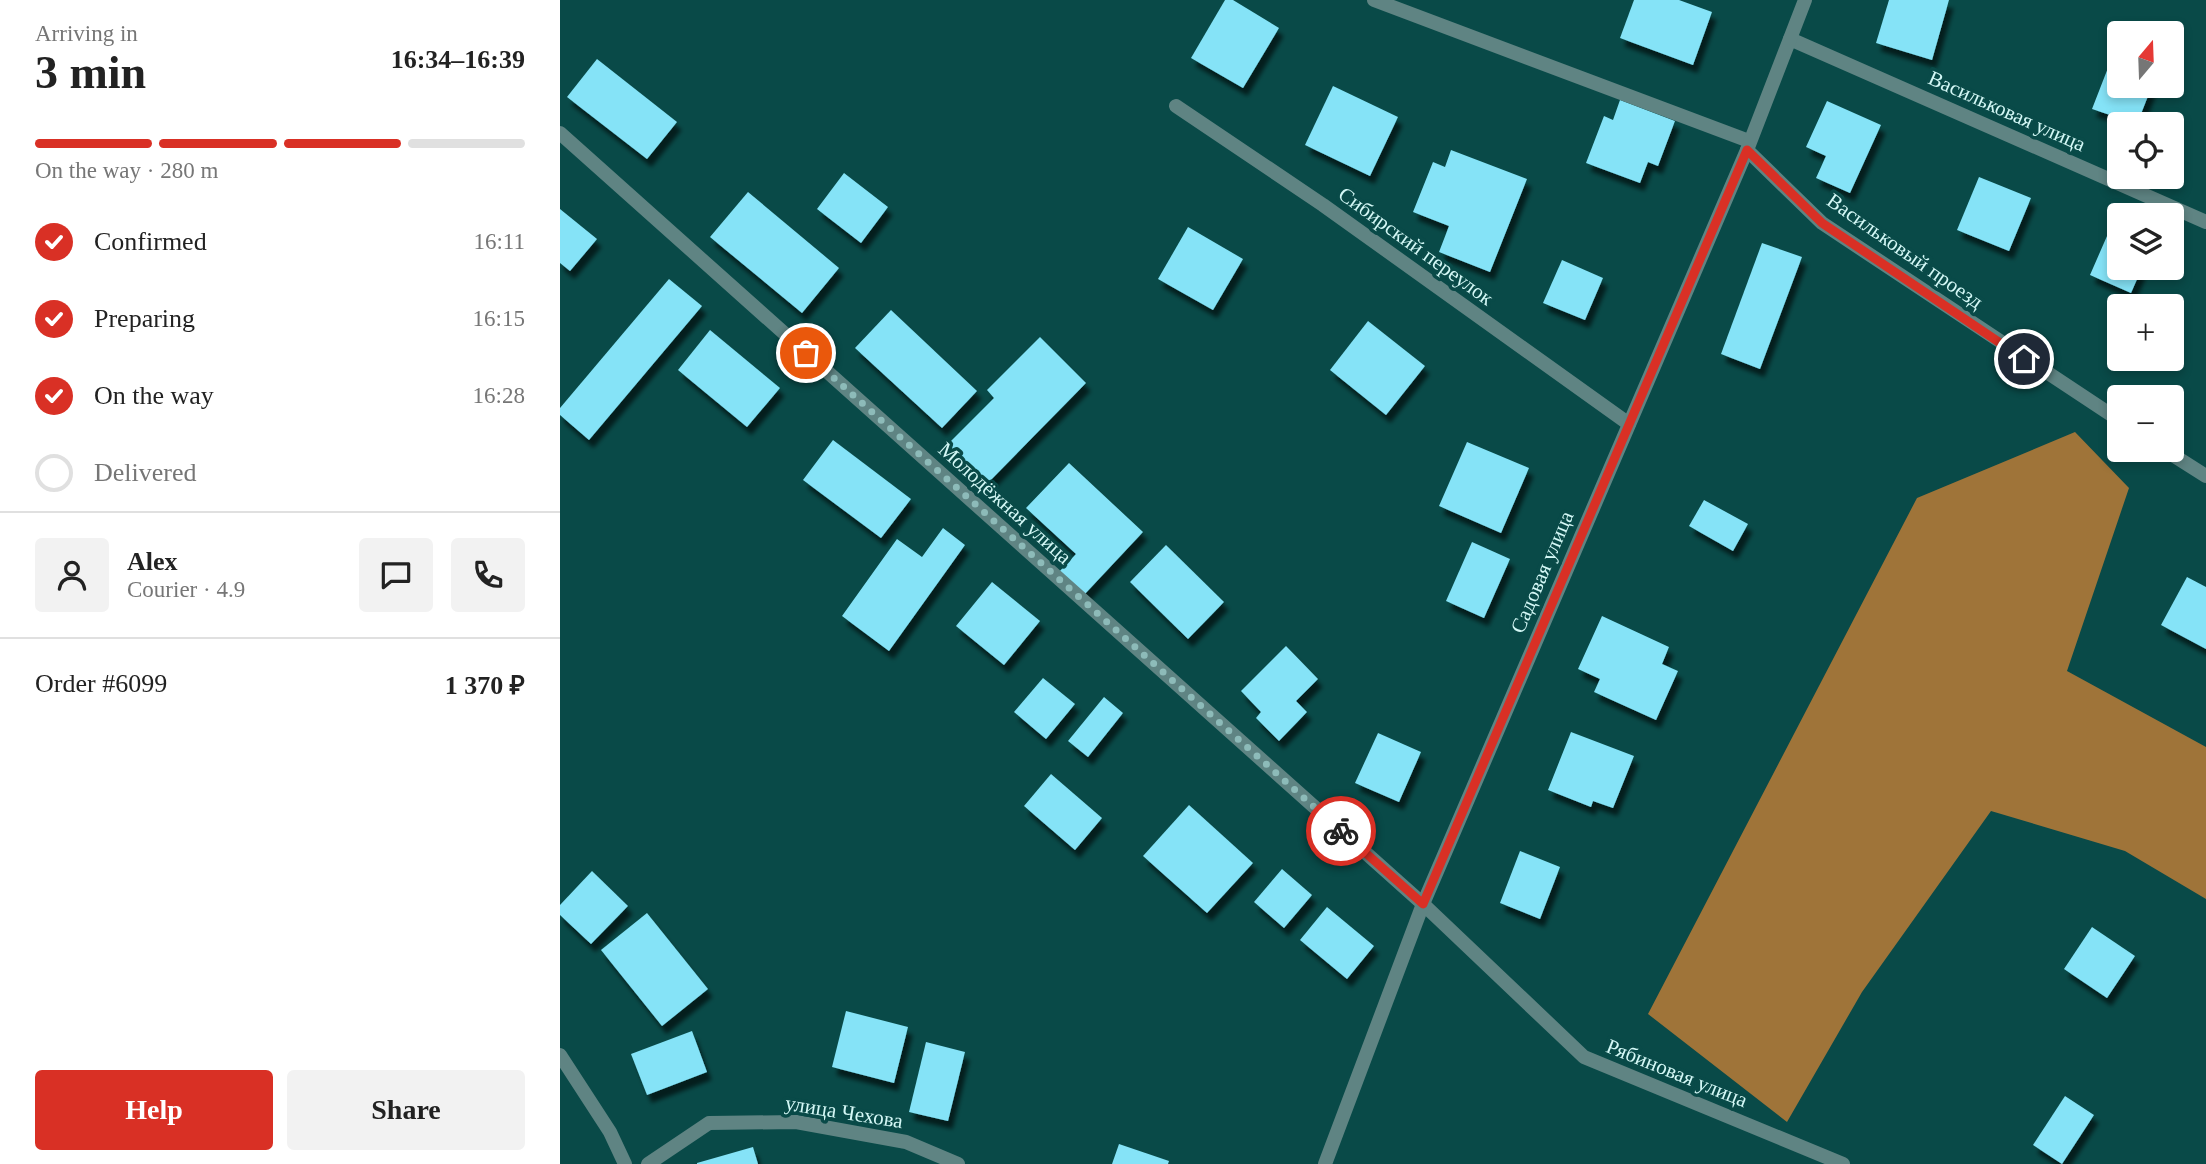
<!DOCTYPE html>
<html lang="en">
<head>
<meta charset="utf-8">
<style>
	:root { --surface:#fff; --page:#f2f2f2; --text:#222; --muted:#767676; --line:#e0e0e0; --accent:#d93025 }
	body { margin:0; font-family:Georgia,serif; background:var(--page); color:var(--text); height:100vh; display:flex; flex-direction:column; font-size:26px; white-space:nowrap }
	* { box-sizing:border-box; margin:0 }
	p { font-size:23px; color:var(--muted) }
	.icon { flex:none; width:38px; height:38px; fill:none; stroke:currentColor; stroke-width:2; stroke-linecap:round; stroke-linejoin:round }
	.map { position:relative; flex:1; overflow:hidden }
	.side { display:flex; flex-direction:column; background:var(--surface); width:560px }
	.side>* { flex:none }
	.needle { width:46px; rotate:19deg }
	.controls { position:absolute; left:1547px; top:21px; display:grid; gap:14px }
	.controls a { display:grid; place-items:center; width:77px; height:77px; border-radius:7px; background:var(--surface); box-shadow:0 4px 10px #0003; font-size:35px }
	.pin { position:absolute; display:grid; place-items:center; width:60px; height:60px; color:#fff; margin:-30px; border:4px solid #fff; border-radius:50%; box-shadow:0 2px 7px #0007 }
	.courier { position:absolute; display:grid; place-items:center; width:70px; height:70px; margin:-35px; border:5px solid #d93025; border-radius:50%; background:#fff; color:#222; box-shadow:0 2px 9px #0007 }
	.summary em { font-style:normal; font-weight:700 }
	.summary div { display:flex; flex-direction:column-reverse }
	.summary { display:flex; align-items:center; justify-content:space-between; height:119px; padding:0 35px }
	h1 { font-size:46px; font-weight:700; line-height:52px }
	.bar { display:grid; grid-template-columns:repeat(4,1fr); gap:10px 7px; align-content:center; height:84px; padding:0 35px }
	.bar i { height:9px; border-radius:5px; background:var(--line) }
	.bar .on { background:var(--accent) }
	.bar p { grid-column:span 4 }
	.line { display:flex; align-items:center; gap:18px; padding:0 35px; border-top:2px solid var(--line) }
	.line div { flex:1 }
	.round { display:grid; place-items:center; flex:none; width:74px; height:74px; border-radius:7px; background:var(--page) }
	ol { padding:0 35px; list-style:none }
	li { display:flex; align-items:center; gap:21px; height:77px }
	li p { margin-inline-start:auto }
	li .icon { padding:7px; border-radius:50%; background:var(--accent); color:#fff; stroke-width:4 }
	li:last-child { color:var(--muted) }
	li i { width:38px; height:38px; border:4px solid var(--line); border-radius:50% }
	.action { display:flex; gap:14px; margin-top:auto; padding:14px 35px }
	.action a { flex:1; height:80px; border-radius:7px; background:var(--accent); color:#fff; font-size:28px; font-weight:700; line-height:80px; text-align:center }
	.action a+a { background:var(--page); color:var(--text) }
	main { display:flex; flex:1; min-height:0 }
	.map>svg:first-child { display:block }
</style>
</head>
<body>
<main>
<section class="side">
<div class="summary"><div><h1>3 min</h1><p>Arriving in</p></div><em>16:34–16:39</em></div>
<div class="bar"><i class="on"></i><i class="on"></i><i class="on"></i><i></i><p>On the way · 280 m</p></div>
<ol>
<li><svg class="icon" aria-label="check" viewBox="0 0 24 24"><path d="M5 12l5 5 9-10"/></svg>Confirmed<p>16:11</p></li>
<li><svg class="icon" aria-label="check" viewBox="0 0 24 24"><path d="M5 12l5 5 9-10"/></svg>Preparing<p>16:15</p></li>
<li><svg class="icon" aria-label="check" viewBox="0 0 24 24"><path d="M5 12l5 5 9-10"/></svg>On the way<p>16:28</p></li>
<li><i></i>Delivered</li>
</ol>
<div class="line" style="height:126px"><a class="round"><svg class="icon" aria-label="person" viewBox="0 0 24 24"><circle cx="12" cy="8" r="4"/><path d="M4 21q1-7 8-7t8 7"/></svg></a><div><b>Alex</b><p>Courier · 4.9</p></div><a class="round"><svg class="icon" aria-label="chat" viewBox="0 0 24 24"><path d="M4 5h16v11H9l-5 4z"/></svg></a><a class="round"><svg class="icon" aria-label="phone" viewBox="0 0 24 24"><path d="M5 4h4l2 5-3 2q2 4 5 5l2-3 5 2v4C11 20 4 13 5 4z"/></svg></a></div>
<div class="line" style="height:91px"><div>Order #6099</div><b>1 370 ₽</b></div>
<div class="action"><a>Help</a><a>Share</a></div>
</section>
<div class="map">
<svg width="1646" height="1164" viewBox="0 0 1646 1164">
	<defs>
		<filter id="shadow"><feDropShadow dx="4.5" dy="8" stdDeviation="2" flood-color="#0009"/></filter>
	</defs>
	<rect width="100%" height="100%" fill="#094a48"/>
	<path fill="#9f7439" d="M1515 432 1569 488 1507 671 1646 747V899L1565 851 1431 811 1302 992 1227 1122 1088 1014 1357 498Z"/>
	<g fill="#85e3f7" filter="url(#shadow)">
		<path d="M665 0H673L719 28 683 88 631 58Z"/>
		<path d="M1074 0H1119L1152 12 1133 65 1060 38Z"/>
		<path d="M1329 0H1389L1372 60 1316 43Z"/>
		<path d="M1553 55 1559 58V86H1592L1577 124 1532 109Z"/>
		<path d="M37 59 117 122 87 159 7 97Z"/>
		<path d="M773 86 838 117 810 176 745 145Z"/>
		<path d="M1060 100 1115 121 1098 166 1088 162 1080 183 1026 163 1044 116 1053 120Z"/>
		<path d="M1267 101 1321 125 1290 193 1256 178 1266 156 1246 147Z"/>
		<path d="M891 150 967 179 930 272 879 252 889 226 853 212 873 162 885 167Z"/>
		<path d="M284 173 328 207 301 243 257 209Z"/>
		<path d="M1419 177 1471 198 1449 251 1397 230Z"/>
		<path d="M188 192 279 268 242 313 150 237Z"/>
		<path d="M0 209 37 239 10 271 0 263Z"/>
		<path d="M1554 220 1559 222V268H1582L1571 293 1530 275Z"/>
		<path d="M628 227 683 259 653 310 598 279Z"/>
		<path d="M1202 243 1242 257 1200 369 1161 354Z"/>
		<path d="M1002 260 1043 278 1025 320 983 303Z"/>
		<path d="M109 279 142 306 29 440 0 415V408Z"/>
		<path d="M331 310 417 391 382 428 295 348Z"/>
		<path d="M808 321 865 366 826 415 770 370Z"/>
		<path d="M150 330 220 388 187 427 118 370Z"/>
		<path d="M480 337 526 383 425 486 385 447 434 398 427 390Z"/>
		<path d="M273 440 351 499 321 538 243 480Z"/>
		<path d="M907 442 969 468 941 533 879 506Z"/>
		<path d="M509 463 583 532 523 596 498 573 516 554 466 508Z"/>
		<path d="M1144 500 1188 524 1173 551 1129 526Z"/>
		<path d="M383 528 405 545 329 651 282 616 337 539 362 557Z"/>
		<path d="M912 542 950 559 924 618 886 601Z"/>
		<path d="M606 545 664 602 628 639 570 582Z"/>
		<path d="M1627 577 1646 587V649L1601 625Z"/>
		<path d="M432 582 480 621 444 665 396 626Z"/>
		<path d="M1042 616 1109 647 1102 664 1118 671 1096 720 1034 692 1040 679 1018 669Z"/>
		<path d="M726 646 758 679 736 701 747 712 719 741 696 718 701 712 681 691Z"/>
		<path d="M483 678 515 704 486 739 454 712Z"/>
		<path d="M544 697 563 713 528 757 508 741Z"/>
		<path d="M1011 732 1074 756 1053 808 1033 801 1031 807 988 790Z"/>
		<path d="M818 733 861 752 839 802 795 783Z"/>
		<path d="M491 774 542 818 515 850 464 806Z"/>
		<path d="M629 805 693 863 647 913 583 856Z"/>
		<path d="M960 851 1000 867 980 919 940 903Z"/>
		<path d="M722 869 752 895 724 928 694 902Z"/>
		<path d="M32 871 68 906 31 944 0 915V905Z"/>
		<path d="M767 907 814 946 787 979 740 940Z"/>
		<path d="M87 913 148 989 102 1026 41 950Z"/>
		<path d="M1532 927 1575 956 1547 998 1504 969Z"/>
		<path d="M286 1011 348 1027 334 1083 272 1067Z"/>
		<path d="M132 1031 147 1072 87 1095 71 1054Z"/>
		<path d="M366 1042 405 1052 388 1121 349 1112Z"/>
		<path d="M1505 1096 1534 1115 1502 1164 1473 1145Z"/>
		<path d="M559 1144 609 1161 608 1164H552Z"/>
		<path d="M193 1147 198 1164H137V1163Z"/>
	</g>
	<g fill="none" stroke-linecap="round" stroke-linejoin="round">
		<g stroke="#5f8483" stroke-width="14">
			<path d="M814 0 1189 141"/>
			<path d="M1230 39 1646 222"/>
			<path d="M616 106 763 205 1069 424"/>
			<path d="M0 133 863 904 1024 1057 1283 1164"/>
			<path d="M1187 150 1262 223 1559 420"/>
			<path d="M1605 450 1646 476"/>
			<path d="M0 1055 50 1132 65 1164"/>
			<path d="M88 1164 149 1123 236 1122 346 1142 398 1164"/>
			<path d="M765 1164 863 904 1187 150 1245 0"/>
		</g>
	</g>
	<g fill="none" stroke-linecap="round" stroke-linejoin="round">
		<path stroke="#8dbbb9" stroke-width="7" stroke-dasharray="0 12.6" d="M246 353 781 831"/>
		<path stroke="#d93025" stroke-width="9" d="M781 831 863 904 1187 150 1262 223 1464 359"/>
	</g>
	<g text-anchor="middle" stroke-width="7" stroke-linejoin="round" paint-order="stroke">
		<g font-size="21" fill="#d4f8f6" stroke="#094a48">
			<text transform="translate(1447 111) rotate(24)" y="7">Васильковая улица</text>
			<text transform="translate(856 246) rotate(36)" y="7">Сибирский переулок</text>
			<text transform="translate(1345 251) rotate(35)" y="7">Васильковый проезд</text>
			<text transform="translate(445 503) rotate(42)" y="7">Молодёжная улица</text>
			<text transform="translate(982 572) rotate(-67)" y="7">Садовая улица</text>
			<text transform="translate(1117 1073) rotate(22)" y="7">Рябиновая улица</text>
			<text transform="translate(284 1112) rotate(9)" y="7">улица Чехова</text>
		</g>
	</g>
</svg>
<div class="controls">
<a><svg class="needle" viewBox="-14 -14 28 28"><path d="M0-13l5 13h-10z" fill="#e53935"/><path d="M0 13l5-13h-10z" fill="#767676"/></svg></a>
<a><svg class="icon" aria-label="locate" viewBox="0 0 24 24"><circle cx="12" cy="12" r="6"/><path d="M12 2v4M12 18v4M2 12h4M18 12h4"/></svg></a>
<a><svg class="icon" aria-label="layers" viewBox="0 0 24 24"><path d="M12 4l9 5-9 5-9-5zM3 14l9 5 9-5"/></svg></a>
<a>+</a>
<a>−</a>
</div>
<div class="pin" style="left:246px;top:353px;background:#ea580c"><svg class="icon" aria-label="bag" viewBox="0 0 24 24"><path d="M5 8h14l-1 12H6zM9 8a3 3 0 0 1 6 0"/></svg></div>
<div class="pin" style="left:1464px;top:359px;background:#1f2937"><svg class="icon" aria-label="home" viewBox="0 0 24 24"><path d="M3 11l9-7 9 7M6 9v11h12V9"/></svg></div>
<div class="courier" style="left:781px;top:831px"><svg class="icon" aria-label="bike" viewBox="0 0 24 24"><circle cx="6" cy="16" r="4"/><circle cx="18" cy="16" r="4"/><path d="M6 16l4-8h5l3 8M10 8l3 8H6M13 5h3"/></svg></div>
</div>
</main>
</body>
</html>
